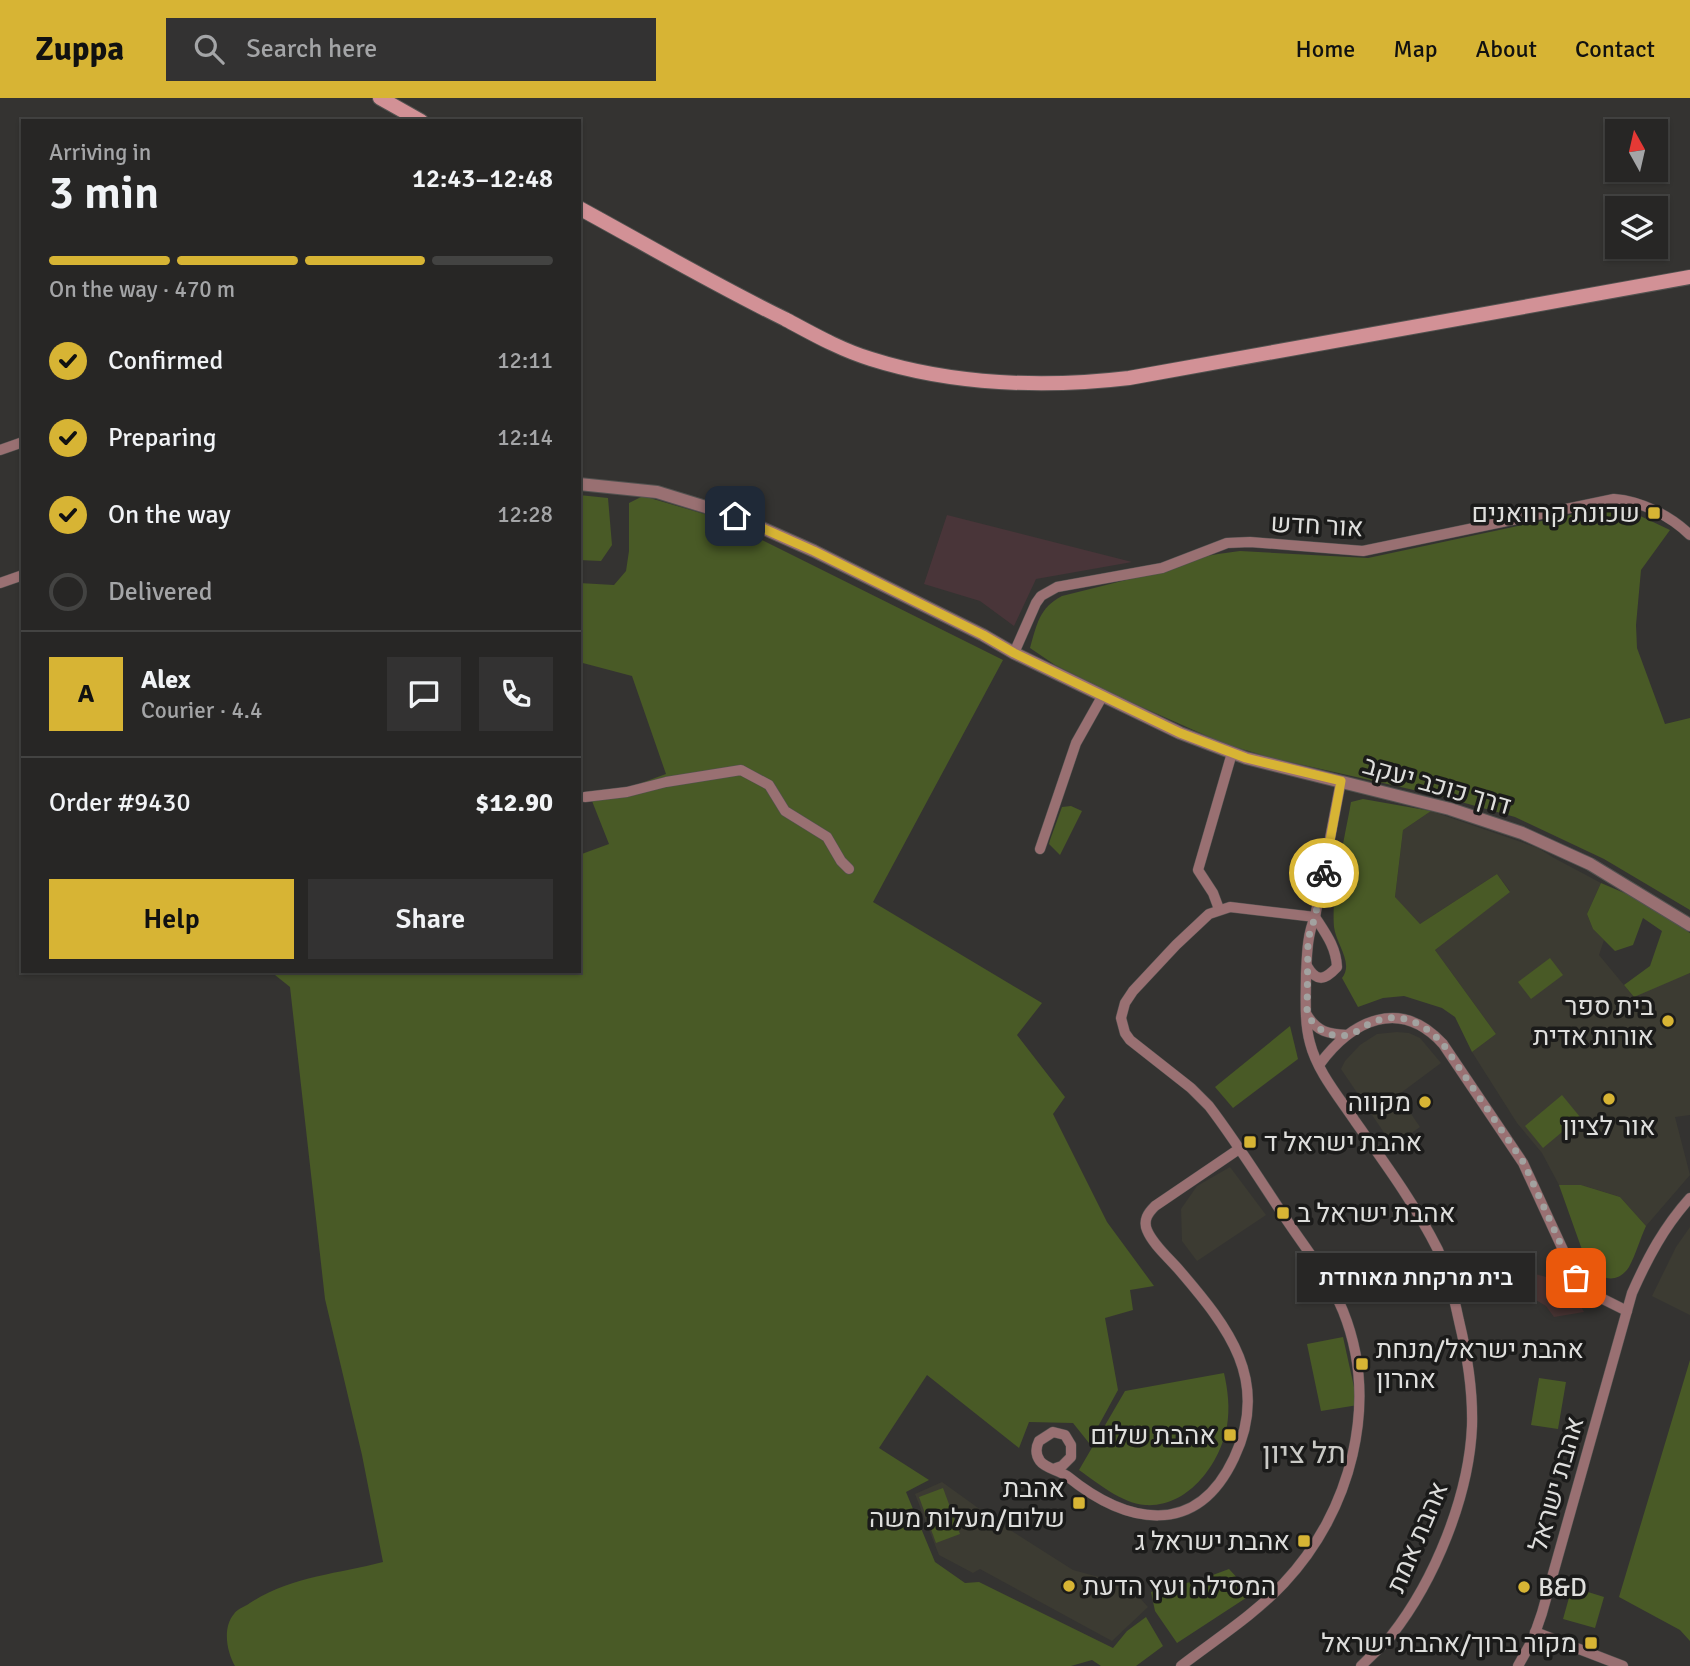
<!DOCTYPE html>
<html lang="en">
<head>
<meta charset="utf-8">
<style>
	:root { --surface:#272625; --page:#333232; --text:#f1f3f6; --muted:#a4a5a7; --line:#434342; --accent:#d7b434 }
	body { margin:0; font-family:Signika,Heebo,sans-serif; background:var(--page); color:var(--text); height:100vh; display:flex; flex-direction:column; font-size:26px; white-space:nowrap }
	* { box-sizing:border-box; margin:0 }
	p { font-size:23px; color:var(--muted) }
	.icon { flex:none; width:38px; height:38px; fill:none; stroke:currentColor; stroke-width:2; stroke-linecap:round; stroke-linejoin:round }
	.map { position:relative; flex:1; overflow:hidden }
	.side { position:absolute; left:21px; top:21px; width:560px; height:854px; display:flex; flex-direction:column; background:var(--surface); border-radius:0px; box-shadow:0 2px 5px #0004,0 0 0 2px var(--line) }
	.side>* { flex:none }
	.needle { width:46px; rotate:352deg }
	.controls { position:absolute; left:1605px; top:21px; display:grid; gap:14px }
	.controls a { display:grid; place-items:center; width:63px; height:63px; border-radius:0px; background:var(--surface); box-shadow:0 2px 5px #0004,0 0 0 2px var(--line); font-size:35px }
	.pin { position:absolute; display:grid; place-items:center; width:60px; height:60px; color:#fff; margin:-30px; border-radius:14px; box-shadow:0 4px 10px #0006 }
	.courier { position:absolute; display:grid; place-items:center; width:70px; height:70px; margin:-35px; border:5px solid #d7b434; border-radius:50%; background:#fff; color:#222; box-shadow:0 2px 9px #0007 }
	.bubble { position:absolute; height:49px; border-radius:0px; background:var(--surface); box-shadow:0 2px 5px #0004,0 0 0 2px var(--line); font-size:23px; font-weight:600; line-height:49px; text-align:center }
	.summary em { font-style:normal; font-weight:600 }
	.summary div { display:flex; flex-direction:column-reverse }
	.summary { display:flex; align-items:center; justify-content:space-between; height:119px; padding:0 28px }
	h1 { font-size:46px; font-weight:600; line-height:52px }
	.bar { display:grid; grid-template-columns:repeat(4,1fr); gap:10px 7px; align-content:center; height:84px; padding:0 28px }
	.bar i { height:9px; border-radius:5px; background:var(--line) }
	.bar .selected { background:var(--accent) }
	.bar p { grid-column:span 4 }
	.line { display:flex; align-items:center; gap:18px; padding:0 28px; border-top:2px solid var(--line) }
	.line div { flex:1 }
	.round { display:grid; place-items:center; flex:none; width:74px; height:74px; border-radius:0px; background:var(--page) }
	ol { padding:0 28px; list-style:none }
	li { display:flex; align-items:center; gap:21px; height:77px }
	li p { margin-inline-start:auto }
	li .icon { padding:7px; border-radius:50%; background:var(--accent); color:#111; stroke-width:4 }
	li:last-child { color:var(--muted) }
	li i { width:38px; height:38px; border:4px solid var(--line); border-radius:50% }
	.primary-button { display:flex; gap:14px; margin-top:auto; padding:14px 28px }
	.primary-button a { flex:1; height:80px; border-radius:0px; background:var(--accent); color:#111; font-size:28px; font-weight:600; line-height:80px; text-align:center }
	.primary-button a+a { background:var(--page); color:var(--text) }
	header { display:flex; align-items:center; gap:42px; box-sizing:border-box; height:98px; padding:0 35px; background:var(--accent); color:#111 }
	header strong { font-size:33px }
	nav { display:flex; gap:38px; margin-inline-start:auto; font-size:24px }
	.search { width:490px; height:63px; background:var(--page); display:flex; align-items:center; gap:18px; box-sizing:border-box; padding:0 24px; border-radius:0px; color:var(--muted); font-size:26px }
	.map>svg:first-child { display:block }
</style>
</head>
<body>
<header>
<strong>Zuppa</strong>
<div class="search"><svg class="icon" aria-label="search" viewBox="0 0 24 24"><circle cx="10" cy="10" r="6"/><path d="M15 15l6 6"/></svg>Search here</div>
<nav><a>Home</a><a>Map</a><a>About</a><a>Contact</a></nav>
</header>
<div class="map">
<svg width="1690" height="1568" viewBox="0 0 1690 1568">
	<rect width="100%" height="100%" fill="#343331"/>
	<path fill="#4a3534" d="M1535 1176 1554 1181 1565 1187 1577 1201 1584 1214 1554 1219 1546 1208 1536 1202 1525 1199 1522 1177Z"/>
	<path fill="#493539" d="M947 417 1132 464 1036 481 1014 528 980 503 924 486Z"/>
	<g fill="#3c3b32">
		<path d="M1431 713 1538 750 1554 760 1601 785 1587 816 1593 831 1604 842 1599 857 1633 898 1690 875V1017L1675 1019 1690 1077 1646 1128 1620 1099 1581 1087H1559L1542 1055 1517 1025 1472 954 1496 936 1435 852 1510 793 1497 776 1420 826 1395 800 1403 732Z"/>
		<path d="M1397 934 1409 935 1420 940 1441 965 1398 997 1420 1029 1393 1048 1341 971 1345 963 1360 947 1377 936Z"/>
		<path d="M1230 1069 1266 1117 1197 1163 1182 1143 1181 1111 1197 1088Z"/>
		<path d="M1690 1129V1217L1652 1198 1676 1149Z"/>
		<path d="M942 1384 999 1425 1073 1472 1128 1487 1148 1509 1112 1543 980 1471 973 1475 939 1457 915 1396Z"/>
	</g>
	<g fill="#495a26">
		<path d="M579 397 608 400 612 447 601 463 579 462Z"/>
		<path d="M643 398 718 420 1003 562 873 804 1042 905 1017 937 1065 999 1053 1016 1107 1124 1154 1188 1130 1192 1133 1212 1105 1220 1118 1292 1089 1345 1073 1325 1029 1324 1019 1350 927 1277 879 1350 929 1382 906 1394 935 1464 965 1485 979 1484 1113 1550 1127 1533 1146 1519 1163 1548 1136 1568H1101L1092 1562 1071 1568H235C227 1554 222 1530 234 1516 236 1512 243 1509 247 1507 287 1479 337 1476 383 1464L362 1357 325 1201 290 889 270 873H579V757L609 746 592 703 666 676 632 578 579 564V485L614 487 626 473 629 453V405Z"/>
		<path d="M1617 407 1670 432 1641 472 1636 527 1637 550 1665 626 1690 620V812L1604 761 1515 719 1436 697 1272 660 1225 646 1119 599 1055 567 1030 550C1037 526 1039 510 1062 498L1162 473 1202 459 1218 456 1240 453 1368 460Z"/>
		<path d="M1363 701 1431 713 1403 732 1395 799 1420 826 1497 776 1510 794 1435 852 1496 936 1472 954 1455 919 1442 910 1404 898 1383 900 1358 909 1342 880C1354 865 1336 846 1334 829 1331 796 1345 739 1351 704Z"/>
		<path d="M1071 708 1082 713 1060 757 1049 746 1050 742 1062 709Z"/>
		<path d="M1601 785 1636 800 1690 835V875L1634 899 1624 887 1650 868 1662 833 1643 820 1633 847 1615 853 1593 831 1587 816Z"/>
		<path d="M1550 860 1563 877 1531 901 1518 884Z"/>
		<path d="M1290 928 1298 961 1233 1010 1215 989Z"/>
		<path d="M1562 997 1580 1019 1543 1050 1525 1028Z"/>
		<path d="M1559 1087H1581L1620 1099 1646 1128C1640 1141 1636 1156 1629 1169 1616 1189 1595 1180 1586 1163Z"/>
		<path d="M1343 1239 1358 1307 1321 1313 1307 1246Z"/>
		<path d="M1690 1262V1543L1680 1532 1619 1499Z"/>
		<path d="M1224 1275C1228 1293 1230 1310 1227 1328 1220 1366 1188 1410 1145 1407 1121 1405 1098 1385 1079 1372L1125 1293Z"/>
		<path d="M1539 1280 1566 1284 1558 1331 1531 1327Z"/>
		<path d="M943 1390 960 1436 936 1445 919 1399Z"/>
		<path d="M1229 1471 1252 1496 1177 1545 1155 1513 1151 1494 1202 1481Z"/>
		<path d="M1572 1489 1604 1499 1595 1530 1563 1521Z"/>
	</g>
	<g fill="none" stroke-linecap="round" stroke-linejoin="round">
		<defs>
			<g id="minor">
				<path d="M0 352 23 344"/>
				<path d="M0 485 23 477"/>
				<path d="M1014 555 1036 505 1041 498 1057 489 1162 470 1227 445 1250 444 1363 453 1614 401C1641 403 1671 418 1690 437"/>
				<path d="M1341 683 1315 819C1307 837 1307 857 1306 876 1306 898 1304 924 1310 945 1317 973 1339 999 1355 1023 1384 1064 1415 1106 1438 1152 1448 1174 1454 1199 1459 1223 1467 1256 1473 1293 1472 1328 1469 1398 1435 1482 1391 1538 1382 1548 1371 1558 1361 1568"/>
				<path d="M585 699 627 694 666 684 741 672 769 687 785 713 827 739 841 763 849 771"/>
				<path d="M1040 751 1076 645 1103 597"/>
				<path d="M1219 811 1213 795 1198 772 1232 655"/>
				<path d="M1307 917C1317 934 1329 936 1347 937"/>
				<path d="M1319 967C1352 922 1400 899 1443 946L1523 1065 1576 1180 1599 1199 1627 1213"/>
				<path d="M1056 1370 1062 1368 1071 1359V1347L1065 1337 1053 1334 1039 1343C1036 1349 1035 1356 1040 1363 1045 1370 1058 1372 1067 1378 1126 1426 1196 1441 1234 1360 1271 1283 1228 1229 1180 1173 1170 1161 1153 1147 1147 1132 1143 1122 1148 1115 1155 1108L1239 1051"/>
				<path d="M1535 1534 1623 1568"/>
				<path d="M1181 1568C1216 1541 1254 1517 1284 1485 1351 1414 1380 1305 1343 1213 1330 1181 1309 1155 1290 1127 1263 1087 1238 1046 1209 1008L1191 990 1130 942 1125 935 1121 920 1125 905 1133 893 1176 847 1209 816 1230 809 1315 819C1326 836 1336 849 1337 869 1325 882 1317 885 1307 868"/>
				<path d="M1518 1568 1533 1541 1542 1515 1632 1195C1648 1159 1664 1129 1690 1100"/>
			</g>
			<path id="tertiary" d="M579 386 657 394 735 418 814 453 983 537 1014 555 1180 635 1246 660 1450 711 1522 735 1590 766 1690 827"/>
			<g id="secondary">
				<path d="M380 0 421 23"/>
				<path d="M579 110C647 147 715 187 785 221 813 236 841 252 871 261 953 287 1045 290 1129 280L1690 179"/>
			</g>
		</defs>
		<use href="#minor" stroke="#535250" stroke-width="11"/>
		<use href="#tertiary" stroke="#535250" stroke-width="14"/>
		<use href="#secondary" stroke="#535250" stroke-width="16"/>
		<use href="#minor" stroke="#997072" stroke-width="10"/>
		<use href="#tertiary" stroke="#997072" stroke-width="12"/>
		<use href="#secondary" stroke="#d29196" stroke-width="14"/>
	</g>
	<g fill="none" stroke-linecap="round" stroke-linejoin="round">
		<path stroke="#a2a2a0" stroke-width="7" stroke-dasharray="0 12.6" d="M1324 775 1315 819 1308 841 1307 916C1315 930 1330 941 1347 937 1355 936 1364 928 1371 925 1400 912 1424 925 1443 946L1524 1065 1576 1180"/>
		<path stroke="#d7b434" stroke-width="9" d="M735 418 814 453 983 537 1014 555 1180 635 1246 660 1341 683 1324 775"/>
	</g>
	<g fill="#d7b434" stroke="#1b1b1a" stroke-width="2.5">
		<rect x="1647" y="408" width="14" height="14" rx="3.5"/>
		<circle cx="1668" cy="923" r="7"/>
		<circle cx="1609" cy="1001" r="7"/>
		<circle cx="1425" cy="1004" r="7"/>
		<rect x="1243" y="1037" width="14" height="14" rx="3.5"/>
		<rect x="1276" y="1108" width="14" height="14" rx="3.5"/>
		<rect x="1355" y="1259" width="14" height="14" rx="3.5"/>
		<rect x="1223" y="1330" width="14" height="14" rx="3.5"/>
		<rect x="1072" y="1398" width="14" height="14" rx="3.5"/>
		<rect x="1297" y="1436" width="14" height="14" rx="3.5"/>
		<circle cx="1069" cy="1488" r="7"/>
		<circle cx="1524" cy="1489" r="7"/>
		<rect x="1584" y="1538" width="14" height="14" rx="3.5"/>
	</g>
	<g text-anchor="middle" stroke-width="7" stroke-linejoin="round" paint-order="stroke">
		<g font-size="26" fill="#dededc" stroke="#1b1b1a" text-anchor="end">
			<text x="1640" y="424">שכונת קרוואנים</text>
			<text x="1654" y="917">בית ספר<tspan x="1654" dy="30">אורות אדית</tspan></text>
			<text x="1411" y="1013">מקווה</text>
			<text x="1609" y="1037" text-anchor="middle">אור לציון</text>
			<text x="1264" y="1053" text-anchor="start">אהבת ישראל ד</text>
			<text x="1297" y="1124" text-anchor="start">אהבת ישראל ב</text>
			<text x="1376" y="1260" text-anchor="start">אהבת ישראל/מנחת<tspan x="1376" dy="30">אהרון</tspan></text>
			<text x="1216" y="1346">אהבת שלום</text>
			<text x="1065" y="1399">אהבת<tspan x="1065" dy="30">שלום/מעלות משה</tspan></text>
			<text x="1290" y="1452">אהבת ישראל ג</text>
			<text x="1083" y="1497" text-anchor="start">המסילה ועץ הדעת</text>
			<text x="1538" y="1498" text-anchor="start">B&amp;D</text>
			<text x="1577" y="1554">מקור ברוך/אהבת ישראל</text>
		</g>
		<g font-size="26" fill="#dededc" stroke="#1b1b1a">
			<text transform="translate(1317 427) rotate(3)" y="9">אור חדש</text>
			<text transform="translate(1437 687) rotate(16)" y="9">דרך כוכב יעקב</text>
			<text transform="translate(1556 1386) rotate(-74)" y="9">אהבת ישראל</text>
			<text transform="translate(1417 1439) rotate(-67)" y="9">אהבת אמת</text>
		</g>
		<g font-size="30" fill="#c9c9c5" stroke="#1b1b1a">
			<text x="1304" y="1365">תל ציון</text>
		</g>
	</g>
</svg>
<div class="controls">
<a><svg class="needle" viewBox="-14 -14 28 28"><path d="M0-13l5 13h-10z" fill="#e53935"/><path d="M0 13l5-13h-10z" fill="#a4a5a7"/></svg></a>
<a><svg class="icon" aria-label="layers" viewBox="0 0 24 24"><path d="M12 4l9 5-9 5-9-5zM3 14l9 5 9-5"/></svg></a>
</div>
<div class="pin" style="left:1576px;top:1180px;background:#ea580c"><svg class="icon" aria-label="bag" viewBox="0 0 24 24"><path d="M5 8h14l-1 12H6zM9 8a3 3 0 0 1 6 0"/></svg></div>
<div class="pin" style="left:735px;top:418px;background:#1f2937"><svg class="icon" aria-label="home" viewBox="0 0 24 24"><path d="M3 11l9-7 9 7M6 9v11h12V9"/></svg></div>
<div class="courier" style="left:1324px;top:775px"><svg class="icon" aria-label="bike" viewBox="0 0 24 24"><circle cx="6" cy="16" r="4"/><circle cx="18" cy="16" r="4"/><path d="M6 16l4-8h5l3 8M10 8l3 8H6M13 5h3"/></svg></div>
<div class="bubble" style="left:1297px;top:1155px;width:238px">בית מרקחת מאוחדת</div>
<section class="side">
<div class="summary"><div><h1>3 min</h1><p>Arriving in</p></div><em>12:43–12:48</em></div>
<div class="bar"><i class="selected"></i><i class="selected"></i><i class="selected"></i><i></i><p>On the way · 470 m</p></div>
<ol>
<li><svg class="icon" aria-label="check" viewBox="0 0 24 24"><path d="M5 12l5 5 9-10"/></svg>Confirmed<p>12:11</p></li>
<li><svg class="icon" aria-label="check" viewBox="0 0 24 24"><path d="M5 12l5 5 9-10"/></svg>Preparing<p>12:14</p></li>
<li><svg class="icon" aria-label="check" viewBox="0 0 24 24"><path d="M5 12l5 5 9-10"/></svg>On the way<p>12:28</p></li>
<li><i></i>Delivered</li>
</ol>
<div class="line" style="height:126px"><b class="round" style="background:var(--accent);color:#111">A</b><div><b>Alex</b><p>Courier · 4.4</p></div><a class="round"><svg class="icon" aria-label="chat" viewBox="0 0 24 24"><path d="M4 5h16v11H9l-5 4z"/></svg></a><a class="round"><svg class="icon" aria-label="phone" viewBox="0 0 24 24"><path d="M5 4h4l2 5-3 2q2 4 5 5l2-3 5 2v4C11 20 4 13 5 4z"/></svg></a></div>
<div class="line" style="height:91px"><div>Order #9430</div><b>$12.90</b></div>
<div class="primary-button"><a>Help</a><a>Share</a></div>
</section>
</div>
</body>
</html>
